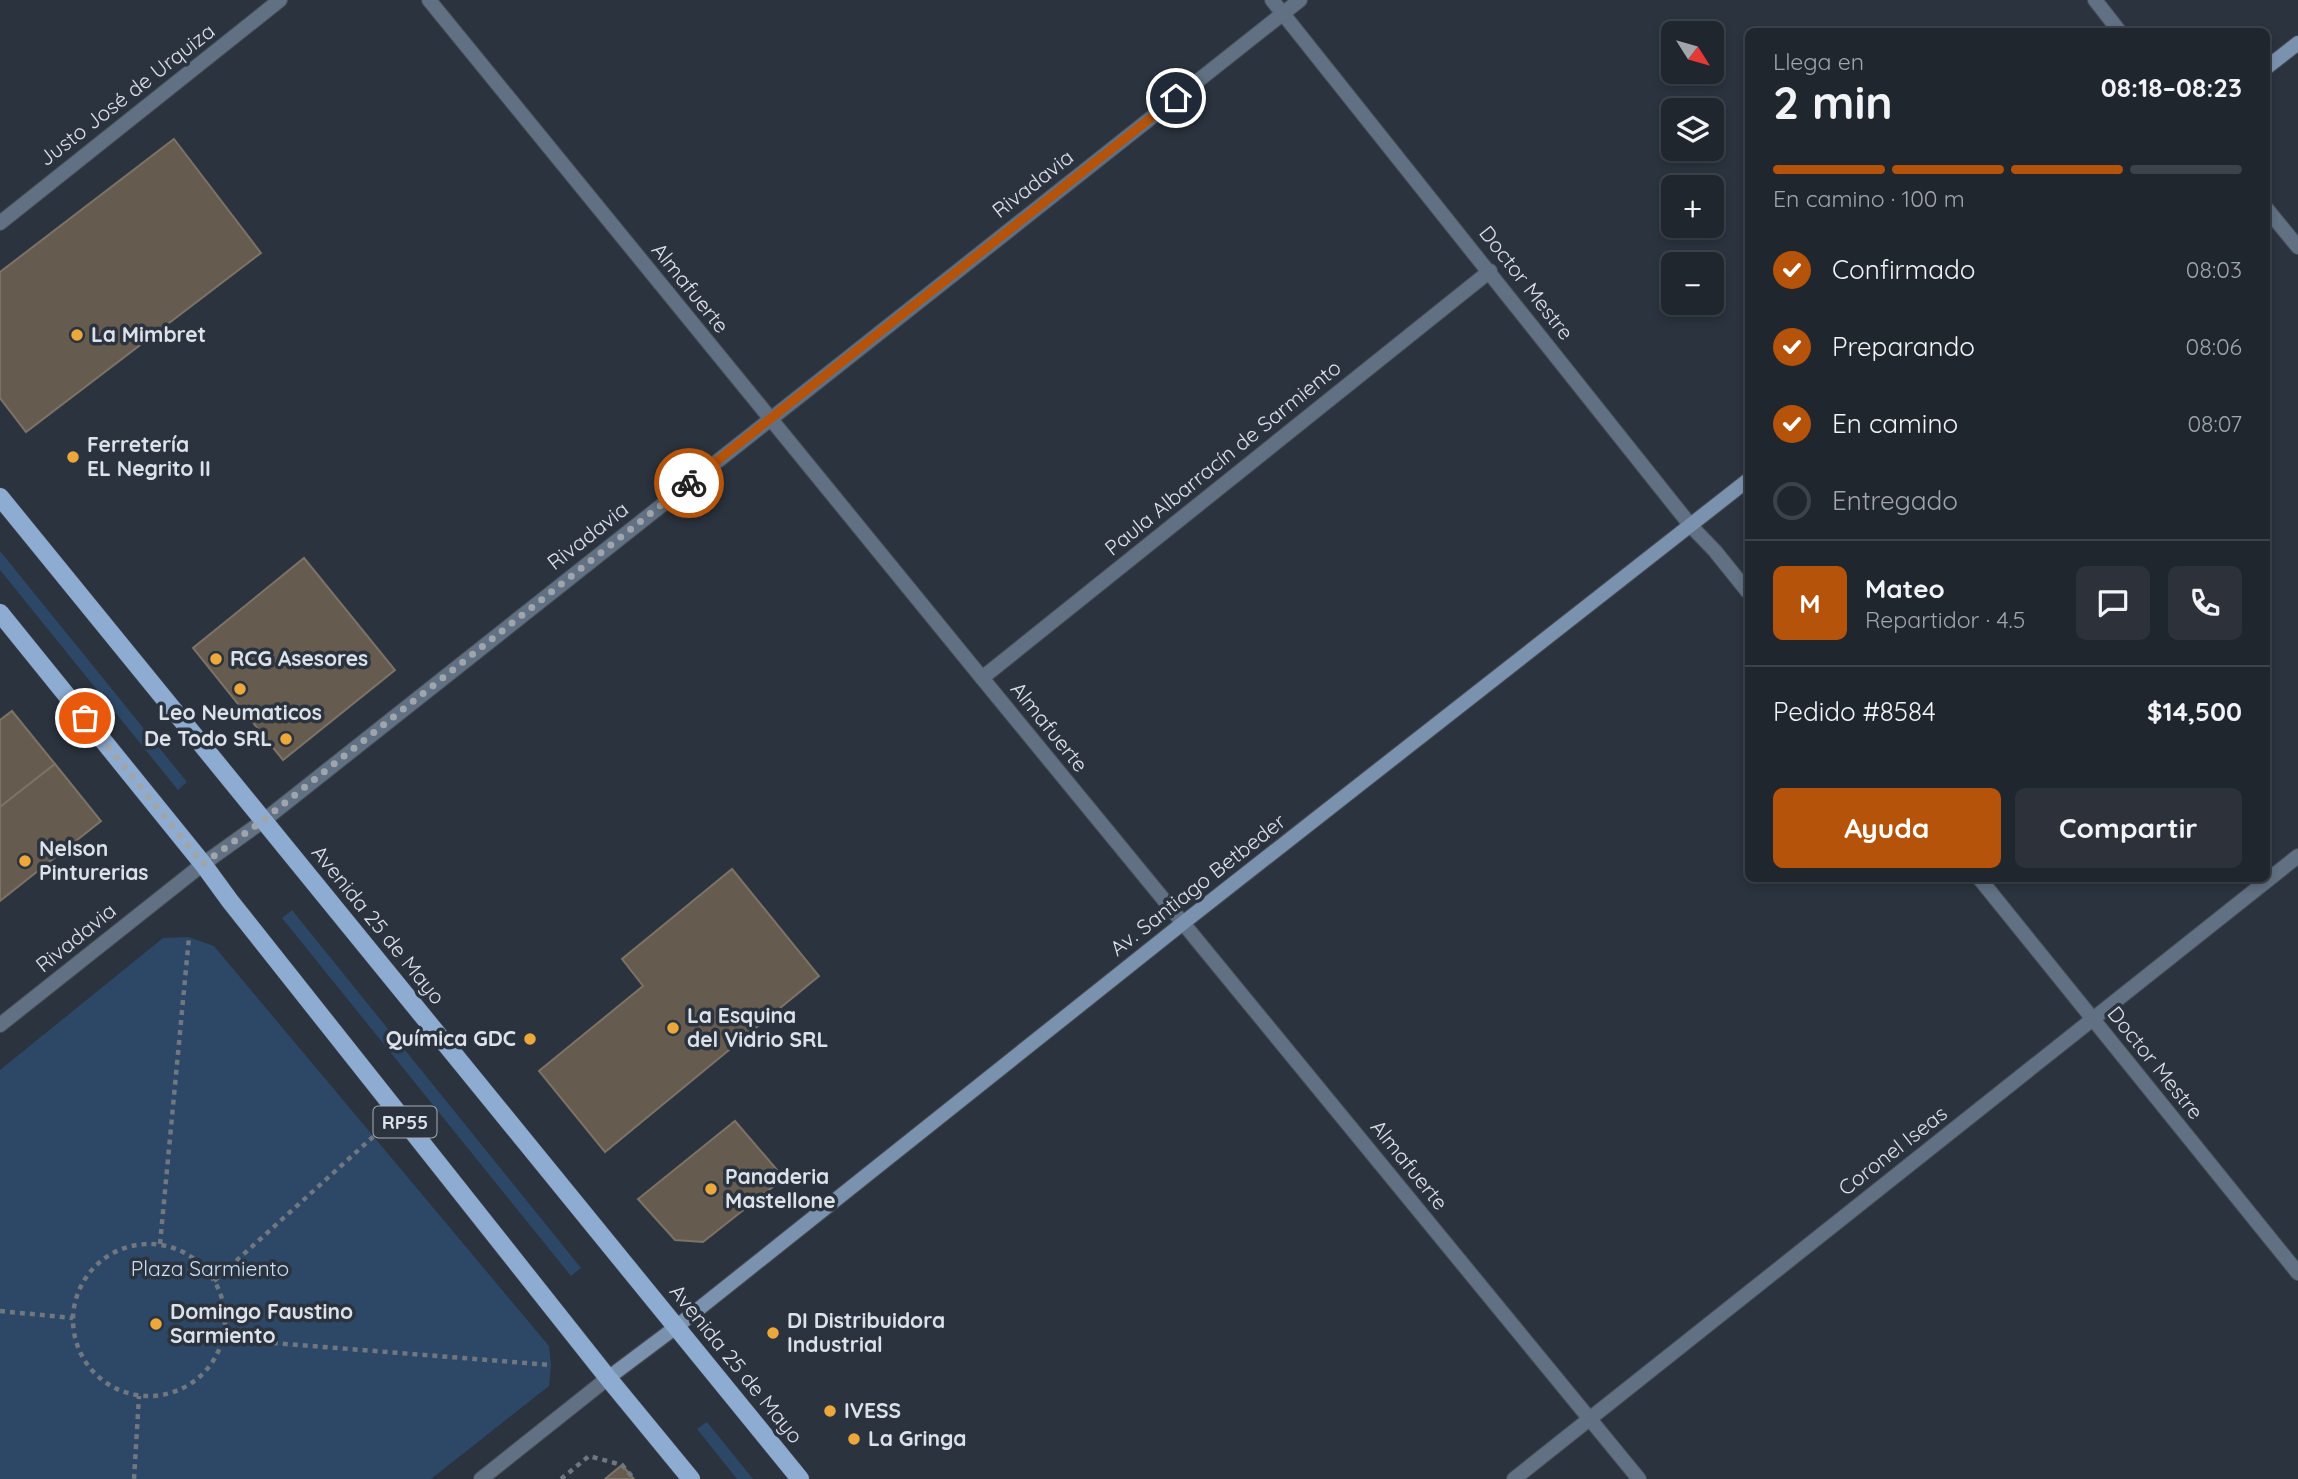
<!DOCTYPE html>
<html lang="es">
<head>
<meta charset="utf-8">
<style>
	:root { --surface:#20262e; --page:#2d323a; --text:#f1f3f6; --muted:#a2a5aa; --line:#3d434a; --accent:#b45309 }
	body { margin:0; font-family:Quicksand,sans-serif; background:var(--page); color:var(--text); height:100vh; display:flex; flex-direction:column; font-size:26px; white-space:nowrap }
	* { box-sizing:border-box; margin:0 }
	p { font-size:23px; color:var(--muted) }
	.icon { flex:none; width:38px; height:38px; fill:none; stroke:currentColor; stroke-width:2; stroke-linecap:round; stroke-linejoin:round }
	.map { position:relative; flex:1; overflow:hidden }
	.details { position:absolute; left:1745px; top:28px; width:525px; height:854px; display:flex; flex-direction:column; background:var(--surface); border-radius:10px; box-shadow:0 4px 10px #0003,0 0 0 2px var(--line) }
	.details>* { flex:none }
	.needle { width:46px; rotate:127deg }
	.controls { position:absolute; left:1661px; top:21px; display:grid; gap:14px }
	.controls a { display:grid; place-items:center; width:63px; height:63px; border-radius:10px; background:var(--surface); box-shadow:0 4px 10px #0003,0 0 0 2px var(--line); font-size:35px }
	.pin { position:absolute; display:grid; place-items:center; width:60px; height:60px; color:#fff; margin:-30px; border:4px solid #fff; border-radius:50%; box-shadow:0 2px 7px #0007 }
	.courier { position:absolute; display:grid; place-items:center; width:70px; height:70px; margin:-35px; border:5px solid #b45309; border-radius:50%; background:#fff; color:#222; box-shadow:0 2px 9px #0007 }
	.head em { font-style:normal; font-weight:800 }
	.head div { display:flex; flex-direction:column-reverse }
	.head { display:flex; align-items:center; justify-content:space-between; height:119px; padding:0 28px }
	h1 { font-size:46px; font-weight:800; line-height:52px }
	.bar { display:grid; grid-template-columns:repeat(4,1fr); gap:10px 7px; align-content:center; height:84px; padding:0 28px }
	.bar i { height:9px; border-radius:5px; background:var(--line) }
	.bar .selected { background:var(--accent) }
	.bar p { grid-column:span 4 }
	.line { display:flex; align-items:center; gap:18px; padding:0 28px; border-top:2px solid var(--line) }
	.line div { flex:1 }
	.round { display:grid; place-items:center; flex:none; width:74px; height:74px; border-radius:10px; background:var(--page) }
	ol { padding:0 28px; list-style:none }
	li { display:flex; align-items:center; gap:21px; height:77px }
	li p { margin-inline-start:auto }
	li .icon { padding:7px; border-radius:50%; background:var(--accent); color:#fff; stroke-width:4 }
	li:last-child { color:var(--muted) }
	li i { width:38px; height:38px; border:4px solid var(--line); border-radius:50% }
	.cta { display:flex; gap:14px; margin-top:auto; padding:14px 28px }
	.cta a { flex:1; height:80px; border-radius:10px; background:var(--accent); color:#fff; font-size:28px; font-weight:800; line-height:80px; text-align:center }
	.cta a+a { background:var(--page); color:var(--text) }
	.map>svg:first-child { display:block }
</style>
</head>
<body>
<div class="map">
<svg width="2298" height="1479" viewBox="0 0 2298 1479">
	<rect width="100%" height="100%" fill="#2a333e"/>
	<g fill="#2d4767">
		<path d="M0 551 187 782 178 790 0 570Z"/>
		<path d="M292 910 581 1268 571 1276 282 918Z"/>
		<path d="M189 937 214 946 549 1346 551 1365 549 1386 431 1479H0V1070L163 938Z"/>
		<path d="M707 1422 753 1479H737L697 1429Z"/>
	</g>
	<g fill="#655b4f" stroke="#7c7266" stroke-width="2">
		<path d="M174 139 261 253 26 432 0 398V272Z"/>
		<path d="M304 558 395 670 283 760 193 648Z"/>
		<path d="M12 711 55 764 0 807V720Z"/>
		<path d="M55 764 101 821 0 901V807Z"/>
		<path d="M732 869 819 976 605 1152 539 1071 643 986 622 959Z"/>
		<path d="M735 1121 784 1178 703 1242 675 1240 638 1199Z"/>
		<path d="M622 1465 634 1479H605Z"/>
	</g>
	<g fill="none" stroke-linecap="round" stroke-linejoin="round">
		<defs>
			<path id="service" d="M982 678 1490 271"/>
			<g id="minor">
				<path d="M429 0 982 678 1639 1479"/>
				<path d="M1272 0 1691 526 1715 551 1748 592"/>
				<path d="M2095 0 2120 32"/>
				<path d="M2266 208 2298 247"/>
				<path d="M0 223 280 0"/>
				<path d="M1979 878 2298 1273"/>
				<path d="M0 1025 203 864 263 821 1300 0"/>
				<path d="M481 1479 608 1378"/>
			</g>
			<path id="tertiary" d="M1514 1479 2298 856"/>
			<g id="secondary">
				<path d="M2266 68 2298 43"/>
				<path d="M608 1378 676 1327 1183 923 1748 480"/>
			</g>
			<g id="primary">
				<path d="M0 497 800 1479"/>
				<path d="M0 613 203 864 230 901 608 1378 691 1479"/>
			</g>
		</defs>
		<use href="#service" stroke="#464f59" stroke-width="16"/>
		<use href="#minor" stroke="#464f59" stroke-width="16"/>
		<use href="#tertiary" stroke="#464f59" stroke-width="16"/>
		<use href="#secondary" stroke="#464f59" stroke-width="16"/>
		<use href="#primary" stroke="#464f59" stroke-width="19"/>
		<g stroke="#6f7780" stroke-width="4.5" stroke-dasharray="5 5" stroke-linecap="butt">
			<path d="M160 1244 189 937"/>
			<circle cx="149" cy="1320" r="76"/>
			<path d="M214 1281 374 1136"/>
			<path d="M0 1311 73 1318"/>
			<path d="M223 1339 551 1365"/>
			<path d="M134 1479 139 1396"/>
			<path d="M561 1479 589 1456 622 1465 634 1479"/>
		</g>
		<use href="#service" stroke="#617082" stroke-width="14"/>
		<use href="#minor" stroke="#617082" stroke-width="14"/>
		<use href="#tertiary" stroke="#617082" stroke-width="14"/>
		<use href="#secondary" stroke="#7b92af" stroke-width="14"/>
		<use href="#primary" stroke="#8eacd2" stroke-width="18"/>
	</g>
	<g fill="none" stroke-linecap="round" stroke-linejoin="round">
		<path stroke="#9ea5ad" stroke-width="7" stroke-dasharray="0 12.6" d="M85 718 203 864 262 821 689 483"/>
		<path stroke="#b45309" stroke-width="9" d="M689 483 1176 98"/>
	</g>
	<g fill="#eda83b" stroke="#2a333e" stroke-width="2.5">
		<circle cx="77" cy="335" r="7"/>
		<circle cx="73" cy="457" r="7"/>
		<circle cx="216" cy="659" r="7"/>
		<circle cx="240" cy="689" r="7"/>
		<circle cx="286" cy="739" r="7"/>
		<circle cx="25" cy="861" r="7"/>
		<circle cx="673" cy="1028" r="7"/>
		<circle cx="530" cy="1039" r="7"/>
		<circle cx="711" cy="1189" r="7"/>
		<circle cx="156" cy="1324" r="7"/>
		<circle cx="773" cy="1333" r="7"/>
		<circle cx="830" cy="1411" r="7"/>
		<circle cx="854" cy="1439" r="7"/>
	</g>
	<g text-anchor="middle" stroke-width="7" stroke-linejoin="round" paint-order="stroke">
		<rect fill="#2a333e" stroke="#a7aeb6" stroke-width="2" x="373.5" y="1106.5" width="63" height="31" rx="5"/>
		<g font-size="19" font-weight="bold" fill="#dce2e9">
			<text x="405" y="1129">RP55</text>
		</g>
		<g font-size="21" fill="#dce2e9" stroke="#2a333e">
			<text transform="translate(127 95) rotate(-38)" y="7">Justo José de Urquiza</text>
			<text transform="translate(1033 184) rotate(-38)" y="7">Rivadavia</text>
			<text transform="translate(1526 283) rotate(52)" y="7">Doctor Mestre</text>
			<text transform="translate(690 288) rotate(51)" y="7">Almafuerte</text>
			<text transform="translate(1223 458) rotate(-39)" y="7">Paula Albarracín de Sarmiento</text>
			<text transform="translate(588 536) rotate(-38)" y="7">Rivadavia</text>
			<text transform="translate(1049 727) rotate(51)" y="7">Almafuerte</text>
			<text transform="translate(1198 885) rotate(-38)" y="7">Av. Santiago Betbeder</text>
			<text transform="translate(378 925) rotate(51)" y="7">Avenida 25 de Mayo</text>
			<text transform="translate(76 938) rotate(-39)" y="7">Rivadavia</text>
			<text transform="translate(2155 1063) rotate(51)" y="7">Doctor Mestre</text>
			<text transform="translate(1893 1151) rotate(-38)" y="7">Coronel Iseas</text>
			<text transform="translate(1409 1165) rotate(51)" y="7">Almafuerte</text>
			<text transform="translate(736 1364) rotate(51)" y="7">Avenida 25 de Mayo</text>
		</g>
		<g font-size="21" font-weight="bold" fill="#dce2e9" stroke="#2a333e" text-anchor="start">
			<text x="91" y="342">La Mimbret</text>
			<text x="87" y="452">Ferretería<tspan x="87" dy="24">EL Negrito II</tspan></text>
			<text x="230" y="666">RCG Asesores</text>
			<text x="240" y="720" text-anchor="middle">Leo Neumaticos</text>
			<text x="272" y="746" text-anchor="end">De Todo SRL</text>
			<text x="39" y="856">Nelson<tspan x="39" dy="24">Pinturerias</tspan></text>
			<text x="687" y="1023">La Esquina<tspan x="687" dy="24">del Vidrio SRL</tspan></text>
			<text x="516" y="1046" text-anchor="end">Química GDC</text>
			<text x="725" y="1184">Panaderia<tspan x="725" dy="24">Mastellone</tspan></text>
			<text x="170" y="1319">Domingo Faustino<tspan x="170" dy="24">Sarmiento</tspan></text>
			<text x="787" y="1328">DI Distribuidora<tspan x="787" dy="24">Industrial</tspan></text>
			<text x="844" y="1418">IVESS</text>
			<text x="868" y="1446">La Gringa</text>
		</g>
		<g font-size="21" fill="#cbdffa" stroke="#2a333e">
			<text x="210" y="1276">Plaza Sarmiento</text>
		</g>
	</g>
</svg>
<div class="controls">
<a><svg class="needle" viewBox="-14 -14 28 28"><path d="M0-13l5 13h-10z" fill="#e53935"/><path d="M0 13l5-13h-10z" fill="#a2a5aa"/></svg></a>
<a><svg class="icon" aria-label="layers" viewBox="0 0 24 24"><path d="M12 4l9 5-9 5-9-5zM3 14l9 5 9-5"/></svg></a>
<a>+</a>
<a>−</a>
</div>
<div class="pin" style="left:85px;top:718px;background:#ea580c"><svg class="icon" aria-label="bag" viewBox="0 0 24 24"><path d="M5 8h14l-1 12H6zM9 8a3 3 0 0 1 6 0"/></svg></div>
<div class="pin" style="left:1176px;top:98px;background:#1f2937"><svg class="icon" aria-label="home" viewBox="0 0 24 24"><path d="M3 11l9-7 9 7M6 9v11h12V9"/></svg></div>
<div class="courier" style="left:689px;top:483px"><svg class="icon" aria-label="bike" viewBox="0 0 24 24"><circle cx="6" cy="16" r="4"/><circle cx="18" cy="16" r="4"/><path d="M6 16l4-8h5l3 8M10 8l3 8H6M13 5h3"/></svg></div>
<section class="details">
<div class="head"><div><h1>2 min</h1><p>Llega en</p></div><em>08:18–08:23</em></div>
<div class="bar"><i class="selected"></i><i class="selected"></i><i class="selected"></i><i></i><p>En camino · 100 m</p></div>
<ol>
<li><svg class="icon" aria-label="check" viewBox="0 0 24 24"><path d="M5 12l5 5 9-10"/></svg>Confirmado<p>08:03</p></li>
<li><svg class="icon" aria-label="check" viewBox="0 0 24 24"><path d="M5 12l5 5 9-10"/></svg>Preparando<p>08:06</p></li>
<li><svg class="icon" aria-label="check" viewBox="0 0 24 24"><path d="M5 12l5 5 9-10"/></svg>En camino<p>08:07</p></li>
<li><i></i>Entregado</li>
</ol>
<div class="line" style="height:126px"><b class="round" style="background:var(--accent);color:#fff">M</b><div><b>Mateo</b><p>Repartidor · 4.5</p></div><a class="round"><svg class="icon" aria-label="chat" viewBox="0 0 24 24"><path d="M4 5h16v11H9l-5 4z"/></svg></a><a class="round"><svg class="icon" aria-label="phone" viewBox="0 0 24 24"><path d="M5 4h4l2 5-3 2q2 4 5 5l2-3 5 2v4C11 20 4 13 5 4z"/></svg></a></div>
<div class="line" style="height:91px"><div>Pedido #8584</div><b>$14,500</b></div>
<div class="cta"><a>Ayuda</a><a>Compartir</a></div>
</section>
</div>
</body>
</html>
